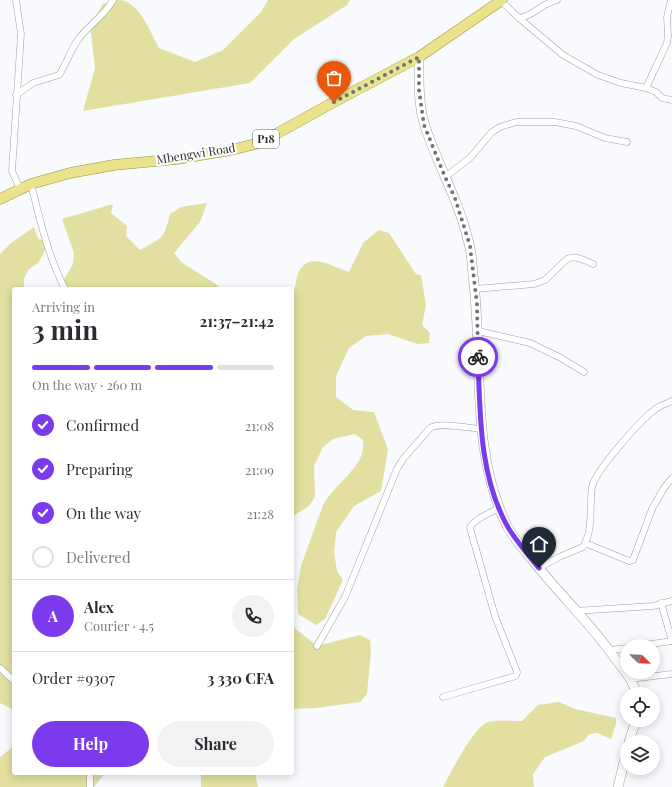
<!DOCTYPE html>
<html lang="en">
<head>
<meta charset="utf-8">
<style>
	:root { --surface:#fff; --page:#f2f2f3; --text:#2b2b33; --muted:#7c7c81; --line:#e1e1e2; --accent:#7c3aed }
	body { margin:0; font-family:"Playfair Display",serif; background:var(--page); color:var(--text); height:100vh; display:flex; flex-direction:column; font-size:15px; white-space:nowrap }
	* { box-sizing:border-box; margin:0 }
	p { font-size:13px; color:var(--muted) }
	.icon { flex:none; width:22px; height:22px; fill:none; stroke:currentColor; stroke-width:2; stroke-linecap:round; stroke-linejoin:round }
	.map { position:relative; flex:1; overflow:hidden }
	.panel { position:absolute; left:12px; top:287px; width:282px; height:488px; display:flex; flex-direction:column; background:var(--surface); border-radius:4px; box-shadow:0 2px 10px #0003 }
	.panel>* { flex:none }
	.needle { width:26px; rotate:113deg }
	.fabs { position:absolute; left:620px; top:639px; display:grid; gap:8px }
	.fabs a { display:grid; place-items:center; width:40px; height:40px; border-radius:50%; background:var(--surface); box-shadow:0 2px 10px #0003; font-size:20px }
	.pin { position:absolute; display:grid; place-items:center; width:34px; height:34px; color:#fff; margin:-41px -17px; border-radius:50% 50% 50% 0; rotate:-45deg; box-shadow:0 0 4px #0007 }
	.pin .icon { rotate:45deg }
	.courier { position:absolute; display:grid; place-items:center; width:40px; height:40px; margin:-20px; border:3px solid #7c3aed; border-radius:50%; background:#fff; color:#222; box-shadow:0 1px 5px #0007 }
	.headline em { font-style:normal; font-weight:700 }
	.headline div { display:flex; flex-direction:column-reverse }
	.headline { display:flex; align-items:center; justify-content:space-between; height:68px; padding:0 20px }
	h1 { font-size:26px; font-weight:700; line-height:30px }
	.bar { display:grid; grid-template-columns:repeat(4,1fr); gap:6px 4px; align-content:center; height:48px; padding:0 20px }
	.bar i { height:5px; border-radius:3px; background:var(--line) }
	.bar .on { background:var(--accent) }
	.bar p { grid-column:span 4 }
	.line { display:flex; align-items:center; gap:10px; padding:0 20px; border-top:1px solid var(--line) }
	.line div { flex:1 }
	.round { display:grid; place-items:center; flex:none; width:42px; height:42px; border-radius:21px; background:var(--page) }
	ol { padding:0 20px; list-style:none }
	li { display:flex; align-items:center; gap:12px; height:44px }
	li p { margin-inline-start:auto }
	li .icon { padding:4px; border-radius:50%; background:var(--accent); color:#fff; stroke-width:4 }
	li:last-child { color:var(--muted) }
	li i { width:22px; height:22px; border:2px solid var(--line); border-radius:50% }
	.cta { display:flex; gap:8px; margin-top:auto; padding:8px 20px }
	.cta a { flex:1; height:46px; border-radius:24px; background:var(--accent); color:#fff; font-size:16px; font-weight:700; line-height:46px; text-align:center }
	.cta a+a { background:var(--page); color:var(--text) }
	.map>svg:first-child { display:block }
</style>
</head>
<body>
<div class="map">
<svg width="672" height="787" viewBox="0 0 672 787">
	<rect width="100%" height="100%" fill="#f8fafd"/>
	<g fill="#e2dfa1">
		<path d="M118 0C139 0 150 32 159 48L195 62 223 50 261 12 268 0H350L347 5 294 39 250 83 83 111 95 68 90 25 103 4Z"/>
		<path d="M207 203 200 222 174 253 181 262 222 288 227 289H63L62 283 73 264 74 253 62 219 113 204 111 213 127 226 126 236 140 250C162 238 164 239 170 214L181 207Z"/>
		<path d="M34 227 38 238 47 244 43 255 38 263 29 269 24 278V289H14V710L0 703V254L11 243Z"/>
		<path d="M379 230 389 233 416 274 421 275 426 305 422 325 430 333 429 343 417 344 388 334 366 336 349 348 336 376V397L353 410 374 412 388 450 381 491 354 506 336 532 334 552 337 571 343 580 325 619 316 625 298 614 297 590 301 566 323 505C333 487 358 470 362 453 363 449 363 444 363 440L355 434 333 439 323 447 314 466 315 497 309 506 292 517V290L295 288C296 282 297 272 302 267 313 253 336 268 349 272L363 243Z"/>
		<path d="M292 626 317 646 360 635 370 640 371 651 367 694 360 702 316 708 292 709Z"/>
		<path d="M559 702 575 709 616 718V724L611 739 597 733 589 734 584 741 545 757 533 774 534 787H443C451 772 473 728 488 722 494 720 515 721 522 721L538 705Z"/>
		<path d="M14 746V773H105L94 787H0V757Z"/>
		<path d="M201 773H255L258 787H201Z"/>
	</g>
	<g fill="none" stroke-linecap="round" stroke-linejoin="round">
		<defs>
			<g id="street">
				<path d="M16 0 21 34 12 171 20 189"/>
				<path d="M501 1 519 18C534 16 542 3 557 0"/>
				<path d="M519 18 563 55 598 75 621 83 646 88 656 92 662 98 672 100"/>
				<path d="M646 88 667 43 668 36 667 17 671 0"/>
				<path d="M16 95 33 83 59 75C67 63 71 48 80 37 90 24 105 15 113 0"/>
				<path d="M445 177 470 158 492 132 500 127 516 122H555L576 126 605 138 627 142"/>
				<path d="M31 184C40 220 48 256 65 289"/>
				<path d="M475 289 534 284 545 280 567 259C576 255 584 260 593 264"/>
				<path d="M478 331 530 343 561 358 584 372"/>
				<path d="M585 543 629 561 633 560 652 509 664 488 672 478"/>
				<path d="M539 568 559 557 583 547C594 529 589 506 592 487 595 471 640 421 653 411 658 406 666 404 672 401"/>
				<path d="M575 611 653 606 672 601"/>
				<path d="M317 646 345 597 397 469 403 459 430 428C441 422 468 428 481 429"/>
				<path d="M638 646 672 641 661 603"/>
				<path d="M610 650 627 648"/>
				<path d="M0 668 14 681"/>
				<path d="M630 679 672 674"/>
				<path d="M443 697 516 676 517 672 495 616 470 528C472 520 492 512 499 508"/>
				<path d="M90 773V787"/>
			</g>
			<g id="secondary">
				<path d="M419 57C419 79 418 105 425 126 438 166 460 203 469 244 472 254 472 265 473 275 484 359 469 448 507 526 514 539 525 551 534 562 561 596 593 626 617 661 625 671 634 682 636 694"/>
				<path d="M629 742 636 720"/>
				<path d="M618 787 627 750"/>
			</g>
			<path id="primary" d="M0 199 31 184 70 173 114 165 177 159 231 150 255 144 276 134 334 102 419 57 502 0"/>
		</defs>
		<use href="#street" stroke="#9ea0a2" stroke-width="7"/>
		<use href="#secondary" stroke="#9ea0a2" stroke-width="10"/>
		<use href="#primary" stroke="#9c963a" stroke-width="11"/>
		<use href="#street" stroke="#fff" stroke-width="6"/>
		<use href="#secondary" stroke="#fff" stroke-width="9"/>
		<use href="#primary" stroke="#e9e38e" stroke-width="10"/>
	</g>
	<g fill="none" stroke-linecap="round" stroke-linejoin="round">
		<path stroke="#727374" stroke-width="4" stroke-dasharray="0 7.2" d="M334 102 419 57V90L424 125 445 177 455 198 470 246 477 304 478 357"/>
		<path stroke="#7c3aed" stroke-width="5" d="M478 357C480 414 479 478 509 529 518 543 529 556 539 568"/>
	</g>
	<g text-anchor="middle" stroke-width="4" stroke-linejoin="round" paint-order="stroke">
		<rect fill="#fff" stroke="#6a6a6b" stroke-width="1" x="253" y="130" width="26" height="18" rx="3"/>
		<g font-size="11" font-weight="bold" fill="#2a2a2b">
			<text x="266" y="143">P18</text>
		</g>
		<g font-size="12" fill="#2a2a2b" stroke="#fff">
			<text transform="translate(196 154) rotate(-9)" y="4">Mbengwi Road</text>
		</g>
	</g>
</svg>
<div class="fabs">
<a><svg class="needle" viewBox="-14 -14 28 28"><path d="M0-13l5 13h-10z" fill="#e53935"/><path d="M0 13l5-13h-10z" fill="#7c7c81"/></svg></a>
<a><svg class="icon" aria-label="locate" viewBox="0 0 24 24"><circle cx="12" cy="12" r="6"/><path d="M12 2v4M12 18v4M2 12h4M18 12h4"/></svg></a>
<a><svg class="icon" aria-label="layers" viewBox="0 0 24 24"><path d="M12 4l9 5-9 5-9-5zM3 14l9 5 9-5"/></svg></a>
</div>
<div class="pin" style="left:334px;top:102px;background:#ea580c"><svg class="icon" aria-label="bag" viewBox="0 0 24 24"><path d="M5 8h14l-1 12H6zM9 8a3 3 0 0 1 6 0"/></svg></div>
<div class="pin" style="left:539px;top:568px;background:#1f2937"><svg class="icon" aria-label="home" viewBox="0 0 24 24"><path d="M3 11l9-7 9 7M6 9v11h12V9"/></svg></div>
<div class="courier" style="left:478px;top:357px"><svg class="icon" aria-label="bike" viewBox="0 0 24 24"><circle cx="6" cy="16" r="4"/><circle cx="18" cy="16" r="4"/><path d="M6 16l4-8h5l3 8M10 8l3 8H6M13 5h3"/></svg></div>
<section class="panel">
<div class="headline"><div><h1>3 min</h1><p>Arriving in</p></div><em>21:37–21:42</em></div>
<div class="bar"><i class="on"></i><i class="on"></i><i class="on"></i><i></i><p>On the way · 260 m</p></div>
<ol>
<li><svg class="icon" aria-label="check" viewBox="0 0 24 24"><path d="M5 12l5 5 9-10"/></svg>Confirmed<p>21:08</p></li>
<li><svg class="icon" aria-label="check" viewBox="0 0 24 24"><path d="M5 12l5 5 9-10"/></svg>Preparing<p>21:09</p></li>
<li><svg class="icon" aria-label="check" viewBox="0 0 24 24"><path d="M5 12l5 5 9-10"/></svg>On the way<p>21:28</p></li>
<li><i></i>Delivered</li>
</ol>
<div class="line" style="height:72px"><b class="round" style="background:var(--accent);color:#fff">A</b><div><b>Alex</b><p>Courier · 4.5</p></div><a class="round"><svg class="icon" aria-label="phone" viewBox="0 0 24 24"><path d="M5 4h4l2 5-3 2q2 4 5 5l2-3 5 2v4C11 20 4 13 5 4z"/></svg></a></div>
<div class="line" style="height:52px"><div>Order #9307</div><b>3 330 CFA</b></div>
<div class="cta"><a>Help</a><a>Share</a></div>
</section>
</div>
</body>
</html>
